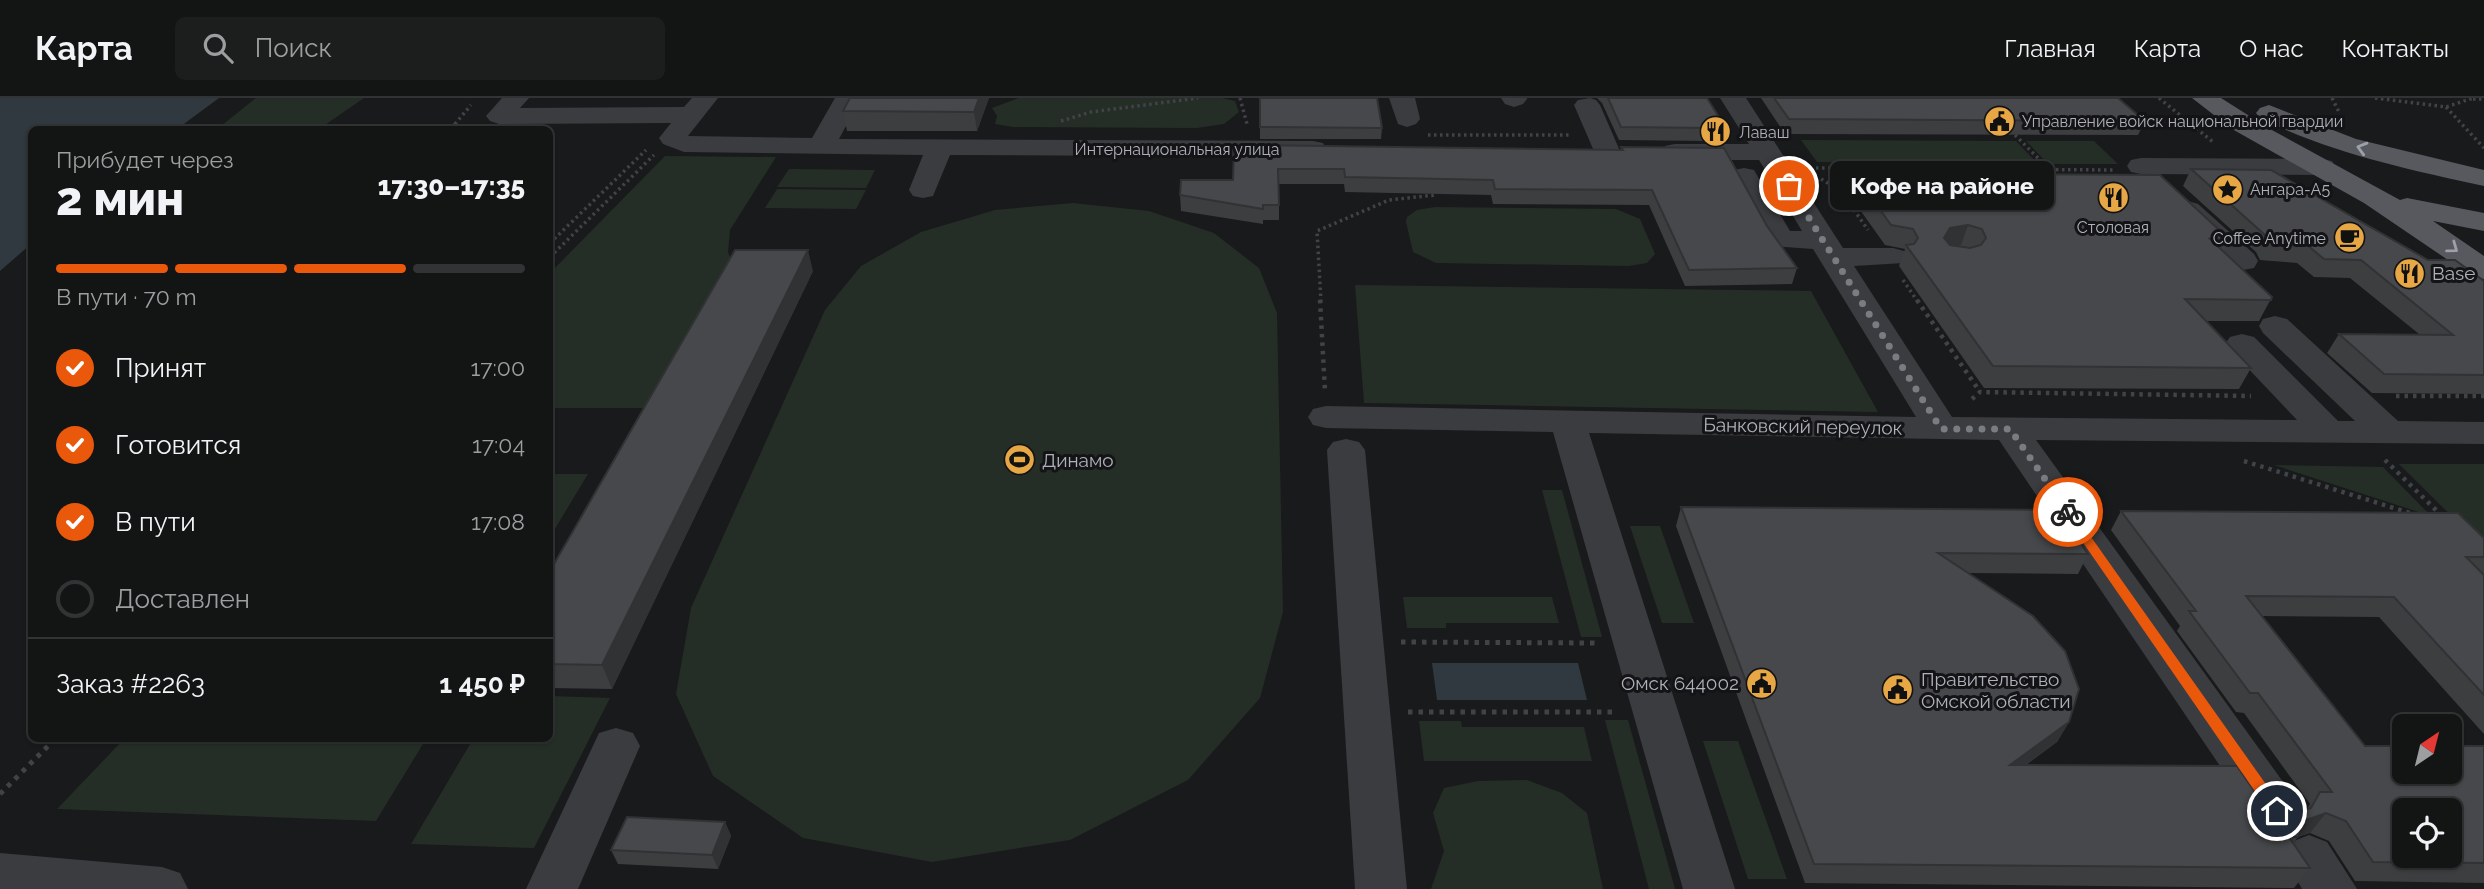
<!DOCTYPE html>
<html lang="ru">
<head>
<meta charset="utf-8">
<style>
	:root { --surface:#131414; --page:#1c1d1d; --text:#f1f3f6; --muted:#9d9ea0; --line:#323334; --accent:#ea580c }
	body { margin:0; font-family:Raleway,sans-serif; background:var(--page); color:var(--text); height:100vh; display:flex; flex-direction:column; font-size:26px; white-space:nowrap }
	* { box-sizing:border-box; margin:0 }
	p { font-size:23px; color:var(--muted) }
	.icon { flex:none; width:38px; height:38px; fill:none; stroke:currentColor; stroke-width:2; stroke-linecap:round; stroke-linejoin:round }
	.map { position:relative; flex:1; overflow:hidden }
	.panel { position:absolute; left:28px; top:28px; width:525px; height:616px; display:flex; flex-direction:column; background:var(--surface); border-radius:10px; box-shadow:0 2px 5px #0004,0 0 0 2px var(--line) }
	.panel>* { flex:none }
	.needle { width:46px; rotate:35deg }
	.tools { position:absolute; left:2392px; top:616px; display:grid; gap:14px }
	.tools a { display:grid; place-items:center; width:70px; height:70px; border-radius:10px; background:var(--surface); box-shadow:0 2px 5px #0004,0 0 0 2px var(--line); font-size:35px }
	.pin { position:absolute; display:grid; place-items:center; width:60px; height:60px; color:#fff; margin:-30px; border:4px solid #fff; border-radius:50%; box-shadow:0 2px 7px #0007 }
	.courier { position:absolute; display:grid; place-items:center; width:70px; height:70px; margin:-35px; border:5px solid #ea580c; border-radius:50%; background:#fff; color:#222; box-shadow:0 2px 9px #0007 }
	.bubble { position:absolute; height:49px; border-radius:10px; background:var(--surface); box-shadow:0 2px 5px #0004,0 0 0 2px var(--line); font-size:23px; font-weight:800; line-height:49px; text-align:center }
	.headline em { font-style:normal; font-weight:800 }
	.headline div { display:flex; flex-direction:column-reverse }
	.headline { display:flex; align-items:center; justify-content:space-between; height:119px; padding:0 28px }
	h1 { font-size:46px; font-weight:800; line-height:52px }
	.bar { display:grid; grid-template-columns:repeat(4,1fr); gap:10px 7px; align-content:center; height:84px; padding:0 28px }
	.bar i { height:9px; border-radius:5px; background:var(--line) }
	.bar .on { background:var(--accent) }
	.bar p { grid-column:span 4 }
	.line { display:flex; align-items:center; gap:18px; padding:0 28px; border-top:2px solid var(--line) }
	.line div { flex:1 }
	ol { padding:0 28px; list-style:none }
	li { display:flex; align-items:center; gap:21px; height:77px }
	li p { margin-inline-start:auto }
	li .icon { padding:7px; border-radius:50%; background:var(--accent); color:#fff; stroke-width:4 }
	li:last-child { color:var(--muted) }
	li i { width:38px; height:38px; border:4px solid var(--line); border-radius:50% }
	header { display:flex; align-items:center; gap:42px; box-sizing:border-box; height:98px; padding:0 35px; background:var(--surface); border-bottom:2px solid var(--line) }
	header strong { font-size:33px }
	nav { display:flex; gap:38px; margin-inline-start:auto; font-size:24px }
	.search { width:490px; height:63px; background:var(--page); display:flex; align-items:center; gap:18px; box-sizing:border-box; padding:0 24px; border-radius:10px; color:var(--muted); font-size:26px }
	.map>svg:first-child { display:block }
</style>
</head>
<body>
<header>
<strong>Карта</strong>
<div class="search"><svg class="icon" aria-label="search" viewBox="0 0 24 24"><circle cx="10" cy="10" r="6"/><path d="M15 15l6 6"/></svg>Поиск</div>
<nav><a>Главная</a><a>Карта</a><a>О нас</a><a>Контакты</a></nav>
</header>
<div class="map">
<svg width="2484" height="791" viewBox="0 0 2484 791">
	<rect width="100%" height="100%" fill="#191a1b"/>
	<g fill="#252e26">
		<path d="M256 0H364L322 29 324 31H217Z"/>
		<path d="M1019 0H1222L1235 3 1239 14 1224 26 1197 30 1013 29 995 26 997 18 992 10Z"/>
		<path d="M1801 42 2016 43 2038 66 1817 64Z"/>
		<path d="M2026 43H2094L2118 66H2048Z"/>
		<path d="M665 58 776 59 730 132 728 154 735 173 656 310H550V175Z"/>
		<path d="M789 71 875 72 866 90 777 89Z"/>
		<path d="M777 91 866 92 856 111 765 110Z"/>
		<path d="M1073 105 1149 113 1214 135 1259 170 1277 215 1283 514 1260 600 1188 682 1070 742 932 764 803 740 713 678 676 596 691 510 825 212 861 168 921 134 995 112Z"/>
		<path d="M1435 109 1616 111 1640 121 1655 156 1647 165 1629 168 1436 165 1413 154 1406 124 1407 119 1417 112Z"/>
		<path d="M1355 187 1811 193 1878 314 1364 305Z"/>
		<path d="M2399 366H2484V450Z"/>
		<path d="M2274 367 2383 369 2431 418Z"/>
		<path d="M550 376H588L550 439Z"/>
		<path d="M1542 392H1562L1602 539H1581Z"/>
		<path d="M1630 428H1660L1694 525H1662Z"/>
		<path d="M1403 499H1552L1559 525H1446V530H1407Z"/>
		<path d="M550 598 610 600 534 750 411 746 473 641 550 640Z"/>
		<path d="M1605 622H1628L1675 791H1649Z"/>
		<path d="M1419 623H1461L1462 629H1584L1592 663H1424Z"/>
		<path d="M124 641V640L426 641 376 723 57 711Z"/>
		<path d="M1703 643H1738L1787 781H1748Z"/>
		<path d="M1527 682 1562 695 1587 715 1603 791H1431L1444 753 1433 715 1444 690 1478 683Z"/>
	</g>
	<g fill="#30393f">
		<path d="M0 0H219L177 31 32 32 31 146 0 173Z"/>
		<path d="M1432 565H1578L1587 602H1437Z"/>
	</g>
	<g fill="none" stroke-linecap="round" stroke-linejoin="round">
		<g stroke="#414347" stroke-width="3.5" stroke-dasharray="2.5 3.5" stroke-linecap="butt">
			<path d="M1240 0 1247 26"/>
			<path d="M2159 0 2213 44"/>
			<path d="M2332 0 2340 16"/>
			<path d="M2375 0 2446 9 2473 0"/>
			<path d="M2473 1H2484"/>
			<path d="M2446 9 2484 50"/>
			<path d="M1061 23 1091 14 1198 0"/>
			<path d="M456 32 455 26 471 7"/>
			<path d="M1428 37H1570"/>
			<path d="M2015 37 2049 71"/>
			<path d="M1810 70 2113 72"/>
			<path d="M1821 81 1840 92H1855"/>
			<path d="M1840 92 1868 132"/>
			<path d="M550 145 646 52"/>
			<path d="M550 159 654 57"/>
			<path d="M1903 182 1918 204"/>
			<path d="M1321 204 1317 133 1389 102 1435 97"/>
		</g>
		<g stroke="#414347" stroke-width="4.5" stroke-dasharray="3.5 5" stroke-linecap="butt">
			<path d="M1320 202 1325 293"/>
			<path d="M1917 202 1980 294"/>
			<path d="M2396 298H2484"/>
			<path d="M1972 301 1980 294 2251 298"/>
			<path d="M2385 362 2441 417"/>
			<path d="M2244 363 2413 416"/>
		</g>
		<g stroke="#414347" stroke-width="5" stroke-dasharray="4.5 6" stroke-linecap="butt">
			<path d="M1401 544 1595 545"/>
			<path d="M1408 614H1616"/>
			<path d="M0 696 56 640"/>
		</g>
		<g fill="#3b3c40" fill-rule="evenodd">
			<path d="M502 0H529L520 10 684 9 692 0H718L688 38 812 40 835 0H861L839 41 1313 43 1323 45 1326 51 1323 57 1313 59 950 57 933 98 923 100 913 98 909 92 923 57 684 54 663 46 659 40 671 25 499 26 490 23 486 18Z"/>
			<path d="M1389 0H1415L1420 21 1416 26 1407 29 1398 26Z"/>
			<path d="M1501 0H1527V1L1523 6 1514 9 1505 6Z"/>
			<path d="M1590 0 1596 2 1600 7 1620 53 1617 59 1607 61 1597 59 1594 53 1574 7 1578 2Z"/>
			<path d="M1720 0H1746L1843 150H1893L1904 153 1908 159 1904 165 1854 168 1952 319 2297 322 2225 246 2230 239 2242 236 2254 239 2338 323H2355L2263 235 2259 228 2263 221 2275 218 2287 221 2398 323 2484 324V346L2036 342 2294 699 2302 713 2294 727 2277 733 2260 727 1999 342 1589 335 1735 791H1683L1553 334 1326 330 1313 327 1308 319 1313 311 1326 308 1916 319 1813 151 1769 148 1765 142 1730 78 1734 72 1744 70 1754 72 1790 133H1802L1759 62H1675L1665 60 1662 54 1665 48 1675 46H1749Z"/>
			<path d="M2141 60 2322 61 2332 63 2336 69 2332 75 2322 77 2141 76 2131 74 2127 68 2131 62Z"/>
			<path d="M2188 103 2198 106 2254 156 2258 163 2254 170 2243 172 2232 170 2178 118 2174 112 2178 106Z"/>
			<path d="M1346 341 1359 344 1365 352 1407 791H1355L1327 352 1333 344Z"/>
			<path d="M616 630 633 635 640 648 578 791H526L599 635Z"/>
			<path d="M2309 737 2327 744 2357 791H2302L2284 759 2291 744Z"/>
			<path d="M0 755 162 769 180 775 188 791H0Z"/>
		</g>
		<g fill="#57595f" fill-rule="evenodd">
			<path d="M2192 0H2221L2270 31 2400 102 2407 100 2484 115V133L2433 123 2484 158V181L2473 179 2364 105 2232 31Z"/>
			<path d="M2269 7 2356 41 2484 72V88C2407 71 2331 55 2260 20L2256 15 2260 10Z"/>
		</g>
	</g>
	<g fill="#3c3e40">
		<path d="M850 0H989L977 33H847L843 13Z"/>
		<path d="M1260 0 1382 30 1381 41H1260Z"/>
		<path d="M1597 0H1707L1722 24 1719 37H1710L1708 43 1619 42 1602 5Z"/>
		<path d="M1761 0H2118L2145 23 2138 37 1785 36Z"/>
		<path d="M1621 49 1767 128 1797 170 1792 186 1685 188 1649 107 1493 106 1491 97 1345 94 1344 86H1279V122H1263V126L1181 113 1180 97 1233 82 1234 53 1621 52Z"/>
		<path d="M2191 71 2484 183V296L2372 295 2327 255 2339 236H2419L2350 180 2314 179 2297 165 2260 162 2256 154 2183 88Z"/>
		<path d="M1854 75 2230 142 2224 154 2272 199 2259 223H2205L2251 270 2239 291 1984 290 1899 168 1905 151 1885 147 1848 95Z"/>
		<path d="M813 173 612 591 550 590V473Z"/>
		<path d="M1681 409 2088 456 2078 476 1968 475 2069 624 2057 644 2026 667 2255 694 2273 709 2292 716 2306 712 2310 706 2244 615 2236 614 2177 533 2180 528 2111 432 2121 413 2484 440V636L2379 519 2262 518 2365 648H2484V785L2355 783 2329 743 2310 735 2298 739 2293 745 2310 770 2294 790 1805 785 1676 428Z"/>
		<path d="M725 724 731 738 718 771 618 766 611 752Z"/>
	</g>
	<g fill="#313234">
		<path d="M979 0H989L977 33 974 14Z"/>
		<path d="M1968 127 1961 147 1943 150 1944 140 1950 130Z"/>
		<path d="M808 152 813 173 612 591 602 567Z"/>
		<path d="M2069 624 2057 644 1999 686 2010 667Z"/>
		<path d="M2326 715 2310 735 2296 739 2306 722Z"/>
		<path d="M725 724 731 738 718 771 712 757Z"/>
	</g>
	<g fill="#46484b" stroke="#313234" stroke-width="2" fill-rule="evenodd">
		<path d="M850 0H979L974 14 843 13Z"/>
		<path d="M1260 0H1377L1382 30 1260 29Z"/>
		<path d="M1608 0H1707L1722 24H1708L1711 30 1621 29Z"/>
		<path d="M1774 0H2118L2145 23 1789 21Z"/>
		<path d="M1260 47 1623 52 1621 49 1724 50 1767 128 1797 170 1689 172 1652 92 1495 91 1493 82 1345 79 1344 71H1278L1279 107H1263V111L1180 97 1181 82H1233L1234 53H1260Z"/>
		<path d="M2191 71 2271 72 2428 162H2455L2484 183V277L2384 276 2339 236 2453 237 2361 162 2324 161 2307 147 2270 145 2265 137Z"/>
		<path d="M1854 75 2160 77 2230 142 2210 141 2272 199 2271 202 2185 201 2251 270 1993 268 1906 147 1914 146 1918 140 1913 131 1891 127ZM1968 127 1982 131 1986 140 1981 147 1970 150 1950 147 1944 140 1950 130Z"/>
		<path d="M735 152H808L602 567 550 566V473Z"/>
		<path d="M1681 409 2058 412 2088 456 1938 455 2033 518 2065 553 2079 591 2069 624 2010 667 2237 668 2255 694H2263L2273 709 2292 716 2311 710 2320 694H2332L2258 595H2250L2189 513H2196L2121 413 2458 415 2484 440V459H2466L2484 477V597L2394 499 2246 498 2365 648H2404V674H2450V648H2484V765L2373 764 2346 723 2326 715 2306 722 2298 739H2289L2310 770 1814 766ZM2404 712H2450V758H2404Z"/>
		<path d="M627 719 725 724 712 757 611 752Z"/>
	</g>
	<defs><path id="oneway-chevron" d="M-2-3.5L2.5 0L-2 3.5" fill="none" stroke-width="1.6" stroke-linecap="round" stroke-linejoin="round" transform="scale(1.75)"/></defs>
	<g stroke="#9ca0a8">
		<use href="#oneway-chevron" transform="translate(2362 50) rotate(-164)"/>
		<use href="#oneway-chevron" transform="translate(2453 150) rotate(36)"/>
	</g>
	<path fill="#ea580c" d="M2068 411 2072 412 2282 709 2284 713 2282 718H2272L2064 417V412Z"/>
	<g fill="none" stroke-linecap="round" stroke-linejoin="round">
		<path stroke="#797d82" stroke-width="7" stroke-dasharray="0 12.6" d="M1789 88 1941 331H2010L2068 414"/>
	</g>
	<defs>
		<symbol id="civic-disc" viewBox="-11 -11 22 22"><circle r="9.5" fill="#e8a745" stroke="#141416"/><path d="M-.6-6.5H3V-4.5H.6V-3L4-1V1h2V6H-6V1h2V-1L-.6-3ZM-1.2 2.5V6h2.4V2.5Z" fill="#111"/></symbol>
		<symbol id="restaurant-disc" viewBox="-11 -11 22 22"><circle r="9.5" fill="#e8a745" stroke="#141416"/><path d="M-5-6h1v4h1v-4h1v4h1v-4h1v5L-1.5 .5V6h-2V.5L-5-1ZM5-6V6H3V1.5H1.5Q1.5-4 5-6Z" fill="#111"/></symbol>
		<symbol id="sight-disc" viewBox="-11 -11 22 22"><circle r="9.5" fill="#e8a745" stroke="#141416"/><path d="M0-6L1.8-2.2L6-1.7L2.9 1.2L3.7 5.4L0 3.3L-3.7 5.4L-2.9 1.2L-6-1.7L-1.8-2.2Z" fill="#111"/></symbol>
		<symbol id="cafe-disc" viewBox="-11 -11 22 22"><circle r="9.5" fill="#e8a745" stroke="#141416"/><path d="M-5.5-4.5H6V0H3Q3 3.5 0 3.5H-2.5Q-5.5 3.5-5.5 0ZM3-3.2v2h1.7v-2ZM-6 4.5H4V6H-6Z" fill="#111"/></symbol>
		<symbol id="stadium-disc" viewBox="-11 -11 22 22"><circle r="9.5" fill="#e8a745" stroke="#141416"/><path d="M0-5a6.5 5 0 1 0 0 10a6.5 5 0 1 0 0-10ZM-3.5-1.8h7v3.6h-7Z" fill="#111"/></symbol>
	</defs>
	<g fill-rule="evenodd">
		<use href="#civic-disc" x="1982" y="6" width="35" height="35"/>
		<use href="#restaurant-disc" x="1698" y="16" width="35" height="35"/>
		<use href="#sight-disc" x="2210" y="74" width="35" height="35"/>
		<use href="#restaurant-disc" x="2096" y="82" width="35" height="35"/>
		<use href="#cafe-disc" x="2332" y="122" width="35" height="35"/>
		<use href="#restaurant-disc" x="2392" y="158" width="35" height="35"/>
		<use href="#stadium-disc" x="1002" y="344" width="35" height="35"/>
		<use href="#civic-disc" x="1744" y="568" width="35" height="35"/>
		<use href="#civic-disc" x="1880" y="574" width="35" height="35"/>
	</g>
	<g text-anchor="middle" stroke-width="6" stroke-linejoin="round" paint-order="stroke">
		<g font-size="16" fill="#adb2ba" stroke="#141416" text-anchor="start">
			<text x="2022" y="29">Управление войск национальной гвардии</text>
			<text x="1739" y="40">Лаваш</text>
			<text x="2250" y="97">Ангара-А5</text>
			<text x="2113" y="135" text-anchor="middle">Столовая</text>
			<text x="2326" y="146" text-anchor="end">Coffee Anytime</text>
		</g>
		<g font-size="16" fill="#adb2ba" stroke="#141416">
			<text x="1177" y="57">Интернациональная улица</text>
		</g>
		<g font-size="19" fill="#adb2ba" stroke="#141416" text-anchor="start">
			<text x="2432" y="182">Base</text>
			<text x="1042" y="369">Динамо</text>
			<text x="1921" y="588">Правительство<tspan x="1921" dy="22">Омской области</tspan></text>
			<text x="1739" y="592" text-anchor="end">Омск 644002</text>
		</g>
		<g font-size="19" fill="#adb2ba" stroke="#141416">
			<text transform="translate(1803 328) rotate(1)" y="7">Банковский переулок</text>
		</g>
	</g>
</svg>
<div class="tools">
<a><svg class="needle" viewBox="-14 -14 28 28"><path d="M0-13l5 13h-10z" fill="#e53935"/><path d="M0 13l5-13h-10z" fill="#9d9ea0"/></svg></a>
<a><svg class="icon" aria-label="locate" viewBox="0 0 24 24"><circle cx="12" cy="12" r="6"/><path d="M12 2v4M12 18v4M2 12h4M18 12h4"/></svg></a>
</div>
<div class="pin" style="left:1789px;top:88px;background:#ea580c"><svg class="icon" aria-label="bag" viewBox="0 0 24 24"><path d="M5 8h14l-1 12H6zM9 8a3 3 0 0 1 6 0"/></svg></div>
<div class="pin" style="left:2277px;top:713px;background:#1f2937"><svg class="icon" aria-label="home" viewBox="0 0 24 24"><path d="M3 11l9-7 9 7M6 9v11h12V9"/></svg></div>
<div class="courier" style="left:2068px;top:414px"><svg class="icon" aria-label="bike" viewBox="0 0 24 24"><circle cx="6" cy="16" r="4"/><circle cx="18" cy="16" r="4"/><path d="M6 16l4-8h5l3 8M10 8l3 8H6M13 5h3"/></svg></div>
<div class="bubble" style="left:1830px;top:63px;width:224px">Кофе на районе</div>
<section class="panel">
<div class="headline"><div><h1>2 мин</h1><p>Прибудет через</p></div><em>17:30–17:35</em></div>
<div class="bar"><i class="on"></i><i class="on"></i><i class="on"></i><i></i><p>В пути · 70 m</p></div>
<ol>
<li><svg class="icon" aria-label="check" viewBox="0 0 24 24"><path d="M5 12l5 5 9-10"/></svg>Принят<p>17:00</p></li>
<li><svg class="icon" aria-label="check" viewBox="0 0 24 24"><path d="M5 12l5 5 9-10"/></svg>Готовится<p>17:04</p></li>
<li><svg class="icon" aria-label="check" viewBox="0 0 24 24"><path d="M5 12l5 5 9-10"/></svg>В пути<p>17:08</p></li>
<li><i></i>Доставлен</li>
</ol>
<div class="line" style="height:91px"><div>Заказ #2263</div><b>1 450 ₽</b></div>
</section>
</div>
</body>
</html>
